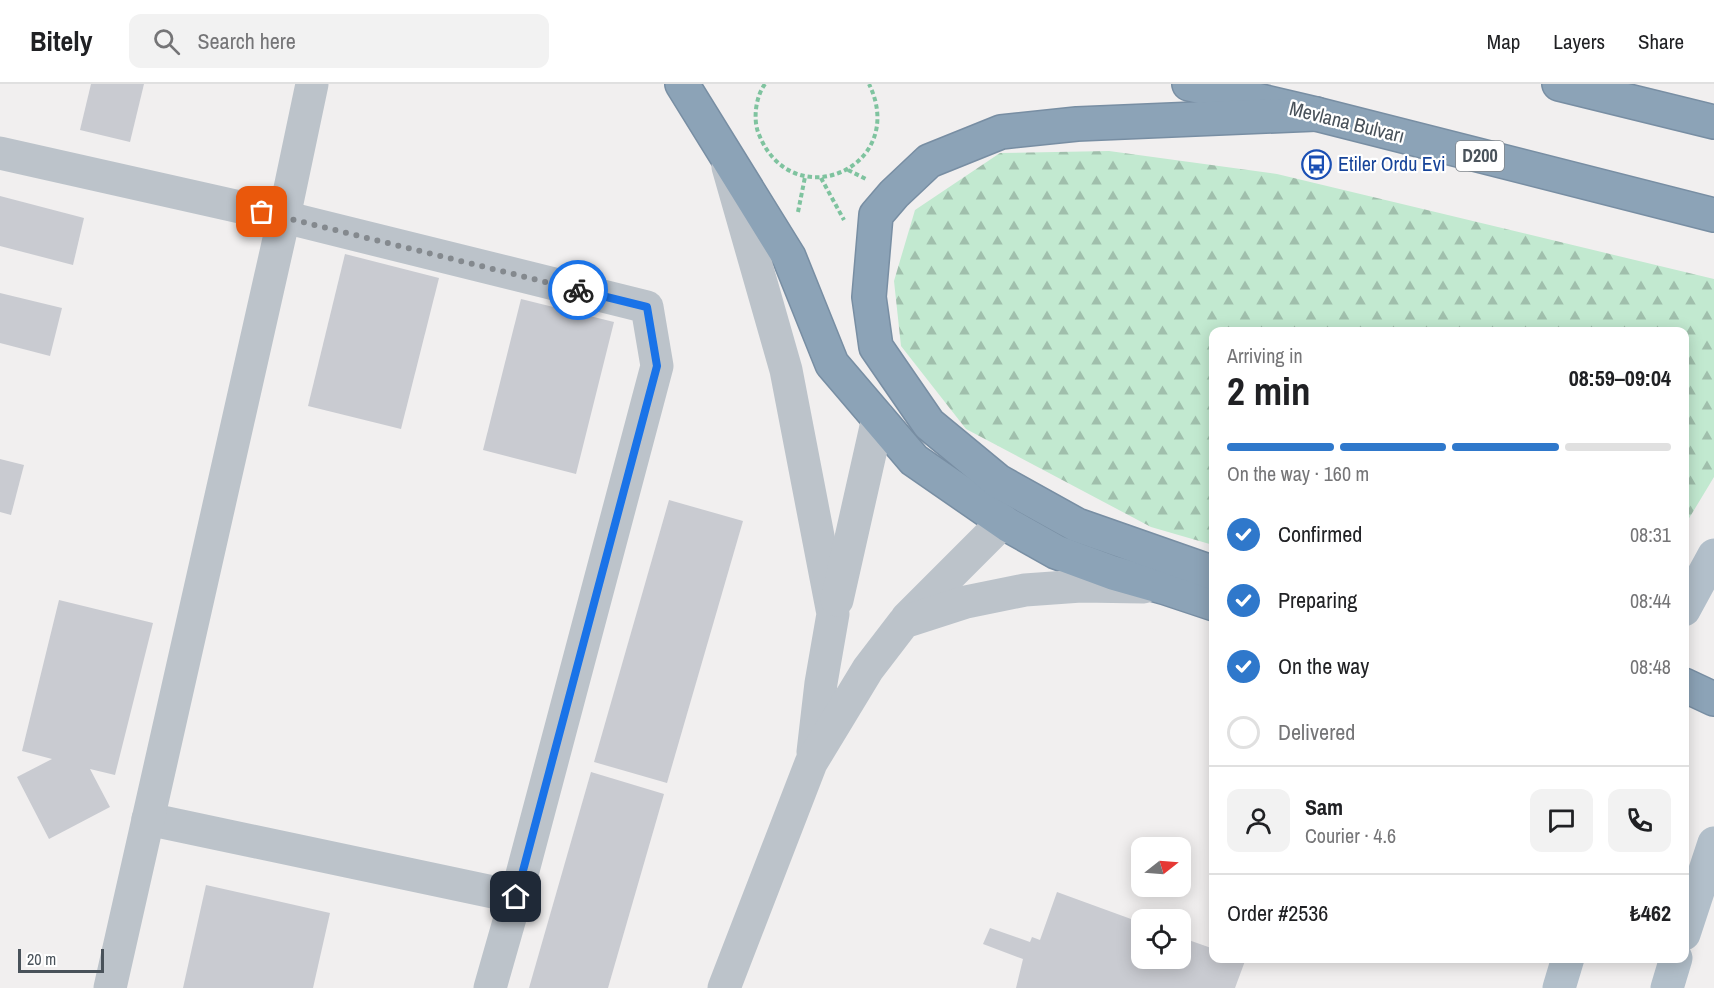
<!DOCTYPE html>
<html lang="en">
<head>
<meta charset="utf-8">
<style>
	:root { --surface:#fff; --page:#f2f2f2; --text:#202124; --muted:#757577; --line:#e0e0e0; --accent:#2f78cb }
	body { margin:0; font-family:"Archivo Narrow",sans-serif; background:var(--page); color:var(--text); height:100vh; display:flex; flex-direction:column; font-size:22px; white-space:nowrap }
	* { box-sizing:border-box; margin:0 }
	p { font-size:20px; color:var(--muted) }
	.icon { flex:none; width:33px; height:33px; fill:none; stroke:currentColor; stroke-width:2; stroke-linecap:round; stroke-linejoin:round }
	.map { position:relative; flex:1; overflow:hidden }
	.panel { position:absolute; left:1209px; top:243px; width:480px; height:636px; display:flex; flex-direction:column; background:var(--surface); border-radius:12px; box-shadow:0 3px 15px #0003 }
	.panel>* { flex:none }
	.needle { width:39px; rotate:73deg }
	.fabs { position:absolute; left:1131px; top:753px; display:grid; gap:12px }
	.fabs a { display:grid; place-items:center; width:60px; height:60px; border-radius:12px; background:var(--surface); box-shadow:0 3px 15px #0003; font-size:30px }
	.scale { position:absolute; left:18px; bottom:15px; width:86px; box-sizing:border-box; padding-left:6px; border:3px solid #49525a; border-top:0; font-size:16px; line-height:21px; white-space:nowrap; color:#49525a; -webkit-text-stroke:4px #fff; paint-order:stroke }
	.pin { position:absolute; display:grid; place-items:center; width:51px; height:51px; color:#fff; margin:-26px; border-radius:12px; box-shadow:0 3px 9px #0006 }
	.courier { position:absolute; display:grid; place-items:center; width:60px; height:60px; margin:-30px; border:4px solid #1a73e8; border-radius:50%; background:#fff; color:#222; box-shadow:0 2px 8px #0007 }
	.summary em { font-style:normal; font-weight:700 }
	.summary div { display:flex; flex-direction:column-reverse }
	.summary { display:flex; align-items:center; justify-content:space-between; height:102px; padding:0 18px }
	h1 { font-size:39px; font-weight:700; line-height:45px }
	.bar { display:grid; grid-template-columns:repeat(4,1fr); gap:9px 6px; align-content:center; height:72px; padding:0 18px }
	.bar i { height:8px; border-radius:4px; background:var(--line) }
	.bar .selected { background:var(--accent) }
	.bar p { grid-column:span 4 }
	.line { display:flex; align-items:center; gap:15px; padding:0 18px; border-top:2px solid var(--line) }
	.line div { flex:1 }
	.round { display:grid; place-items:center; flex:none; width:63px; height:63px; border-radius:12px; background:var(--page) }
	ol { padding:0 18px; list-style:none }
	li { display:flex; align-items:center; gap:18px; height:66px }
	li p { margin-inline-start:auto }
	li .icon { padding:6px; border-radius:50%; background:var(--accent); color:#fff; stroke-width:4 }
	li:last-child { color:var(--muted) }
	li i { width:33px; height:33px; border:3px solid var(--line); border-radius:50% }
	header { display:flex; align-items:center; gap:36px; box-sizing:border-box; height:84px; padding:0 30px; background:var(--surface); border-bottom:2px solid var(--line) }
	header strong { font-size:28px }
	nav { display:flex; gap:33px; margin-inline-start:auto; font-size:21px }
	.search { width:420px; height:54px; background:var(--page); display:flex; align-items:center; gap:15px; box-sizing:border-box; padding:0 21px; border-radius:12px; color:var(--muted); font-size:22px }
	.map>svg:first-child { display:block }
</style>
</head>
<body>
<header>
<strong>Bitely</strong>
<div class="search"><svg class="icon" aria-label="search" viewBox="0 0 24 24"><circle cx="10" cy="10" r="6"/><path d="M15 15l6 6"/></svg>Search here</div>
<nav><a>Map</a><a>Layers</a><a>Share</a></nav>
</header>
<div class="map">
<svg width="1714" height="904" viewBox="0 0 1714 904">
	<defs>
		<pattern id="forest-firs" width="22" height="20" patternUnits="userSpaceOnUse" patternTransform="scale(1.5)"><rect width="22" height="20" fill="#c2e9d0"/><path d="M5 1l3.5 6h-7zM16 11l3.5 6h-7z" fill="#a0bfac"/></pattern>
	</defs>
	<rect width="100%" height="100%" fill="#f1efef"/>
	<path fill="url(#forest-firs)" d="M1109 67 1277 90 1714 195V393L1685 441 1684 248H1214L1213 461 1151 443 966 345 901 262 894 197 915 126 1000 69Z"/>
	<g fill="#c9cbd1">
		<path d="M91 0H144L130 58 80 46Z"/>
		<path d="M0 112 84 134 73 181 0 162Z"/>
		<path d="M345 170 439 194 401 345 308 322Z"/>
		<path d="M0 209 62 224 50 272 0 259Z"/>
		<path d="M521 215 614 238 576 390 483 366Z"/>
		<path d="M0 375 24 381 11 431 0 428Z"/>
		<path d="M669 416 743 437 667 699 594 678Z"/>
		<path d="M59 516 153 539 115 691 90 685 110 723 49 755 17 693 52 675 22 667Z"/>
		<path d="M591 688 664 710 608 904H529Z"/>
		<path d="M206 801 330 829 313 904H183Z"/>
		<path d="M1057 808 1142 839V874H1180V853L1214 865V874H1240L1245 877 1235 904H1016L1023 875 983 860 990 844 1030 858 1032 853 1040 856Z"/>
	</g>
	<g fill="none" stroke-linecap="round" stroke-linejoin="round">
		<defs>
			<g id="highway">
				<path d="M682 0 789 173 832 280 914 376 1008 441 1056 468 1113 489 1166 504 1214 520"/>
				<path d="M1189 0 1316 30 1714 131"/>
				<path d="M1559 0 1714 38"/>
				<path d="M1214 489 1077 441 998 397 929 340 876 263 869 213 876 131 894 110 929 77 1001 48 1077 40 1316 30"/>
				<path d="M1684 601 1714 615"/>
			</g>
		</defs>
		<use href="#highway" stroke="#788ea3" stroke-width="36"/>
		<g stroke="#7fc39f" stroke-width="4" stroke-dasharray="4.5 3" stroke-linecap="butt">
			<path d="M765 0C756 12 753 34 758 48 790 135 910 84 869 0"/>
			<path d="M848 86 866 95"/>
			<path d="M821 94 844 136"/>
			<path d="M798 128 805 93"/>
		</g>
		<g stroke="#bcc3ca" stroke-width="33">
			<path d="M0 69 284 133 647 223 657 282 516 813 148 735"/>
			<path d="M728 83 786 286 833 530 821 599 813 668"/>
			<path d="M837 516 878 334"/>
			<path d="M907 534 1003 438"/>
			<path d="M110 904 284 133 312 0"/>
			<path d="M490 904 516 813"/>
			<path d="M724 904 811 679 868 585 904 538 966 518 1025 506 1081 502 1144 503"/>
		</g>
		<g stroke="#b2bfca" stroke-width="33">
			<path d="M1684 526 1714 471"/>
			<path d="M1684 850 1714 759"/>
			<path d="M1559 904 1568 874"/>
			<path d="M1667 904 1676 874"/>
		</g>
		<use href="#highway" stroke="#8ca3b7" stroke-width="33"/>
	</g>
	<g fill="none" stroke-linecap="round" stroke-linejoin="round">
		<path stroke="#84898e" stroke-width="6" stroke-dasharray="0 10.8" d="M262 128 578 206"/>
		<path stroke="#1a73e8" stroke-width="8" d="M516 813 657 282 647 223 578 206"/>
	</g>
	<defs>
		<symbol id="bus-ring" viewBox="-11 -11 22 22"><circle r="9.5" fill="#fff" stroke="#1a4fb4" stroke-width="1.5"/><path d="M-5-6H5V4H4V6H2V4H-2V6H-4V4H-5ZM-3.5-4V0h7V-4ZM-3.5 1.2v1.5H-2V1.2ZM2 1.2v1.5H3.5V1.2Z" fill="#1a4fb4"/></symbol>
	</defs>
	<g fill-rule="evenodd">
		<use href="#bus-ring" x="1300" y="64" width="33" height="33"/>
	</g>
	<g text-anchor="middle" stroke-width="4.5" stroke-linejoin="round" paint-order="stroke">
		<rect fill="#fff" stroke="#80868c" stroke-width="1.5" x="1456" y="57" width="48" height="30" rx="4.5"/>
		<g font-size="18" font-weight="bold" fill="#49525a">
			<text x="1480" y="78">D200</text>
		</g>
		<g font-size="20" fill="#49525a" stroke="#fff">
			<text transform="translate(1347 38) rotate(14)" y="7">Mevlana Bulvarı</text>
		</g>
		<g font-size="20" fill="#164399" stroke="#fff" text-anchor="start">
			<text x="1338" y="87">Etiler Ordu Evi</text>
		</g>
	</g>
</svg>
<div class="fabs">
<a><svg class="needle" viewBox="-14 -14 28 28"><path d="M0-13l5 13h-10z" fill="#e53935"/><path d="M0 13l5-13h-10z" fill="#757577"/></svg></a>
<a><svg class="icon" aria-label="locate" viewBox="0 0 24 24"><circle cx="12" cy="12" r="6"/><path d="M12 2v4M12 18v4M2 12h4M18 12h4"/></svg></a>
</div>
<div class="scale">20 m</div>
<div class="pin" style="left:262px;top:128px;background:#ea580c"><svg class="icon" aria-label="bag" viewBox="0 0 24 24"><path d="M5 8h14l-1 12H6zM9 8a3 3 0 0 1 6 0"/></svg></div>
<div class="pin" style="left:516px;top:813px;background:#1f2937"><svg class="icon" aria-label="home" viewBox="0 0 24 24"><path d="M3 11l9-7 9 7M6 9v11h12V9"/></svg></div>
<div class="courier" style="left:578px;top:206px"><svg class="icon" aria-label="bike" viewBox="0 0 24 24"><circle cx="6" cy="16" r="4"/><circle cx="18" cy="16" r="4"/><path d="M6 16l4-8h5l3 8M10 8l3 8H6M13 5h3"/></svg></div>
<section class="panel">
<div class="summary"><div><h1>2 min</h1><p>Arriving in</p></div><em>08:59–09:04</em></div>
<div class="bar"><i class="selected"></i><i class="selected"></i><i class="selected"></i><i></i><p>On the way · 160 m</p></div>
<ol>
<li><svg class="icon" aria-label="check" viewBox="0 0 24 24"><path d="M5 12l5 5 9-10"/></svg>Confirmed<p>08:31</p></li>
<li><svg class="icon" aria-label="check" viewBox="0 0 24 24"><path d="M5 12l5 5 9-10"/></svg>Preparing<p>08:44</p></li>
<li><svg class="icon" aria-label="check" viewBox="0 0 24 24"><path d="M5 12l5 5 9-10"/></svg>On the way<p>08:48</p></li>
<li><i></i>Delivered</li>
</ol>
<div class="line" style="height:108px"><a class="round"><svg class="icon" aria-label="person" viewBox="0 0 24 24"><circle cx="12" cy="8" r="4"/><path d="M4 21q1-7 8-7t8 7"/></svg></a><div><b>Sam</b><p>Courier · 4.6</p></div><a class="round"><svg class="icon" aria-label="chat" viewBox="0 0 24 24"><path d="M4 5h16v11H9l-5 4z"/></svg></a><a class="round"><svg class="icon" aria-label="phone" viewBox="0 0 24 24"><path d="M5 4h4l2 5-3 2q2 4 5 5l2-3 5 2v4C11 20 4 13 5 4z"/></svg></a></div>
<div class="line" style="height:78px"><div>Order #2536</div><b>₺462</b></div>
</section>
</div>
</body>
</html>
